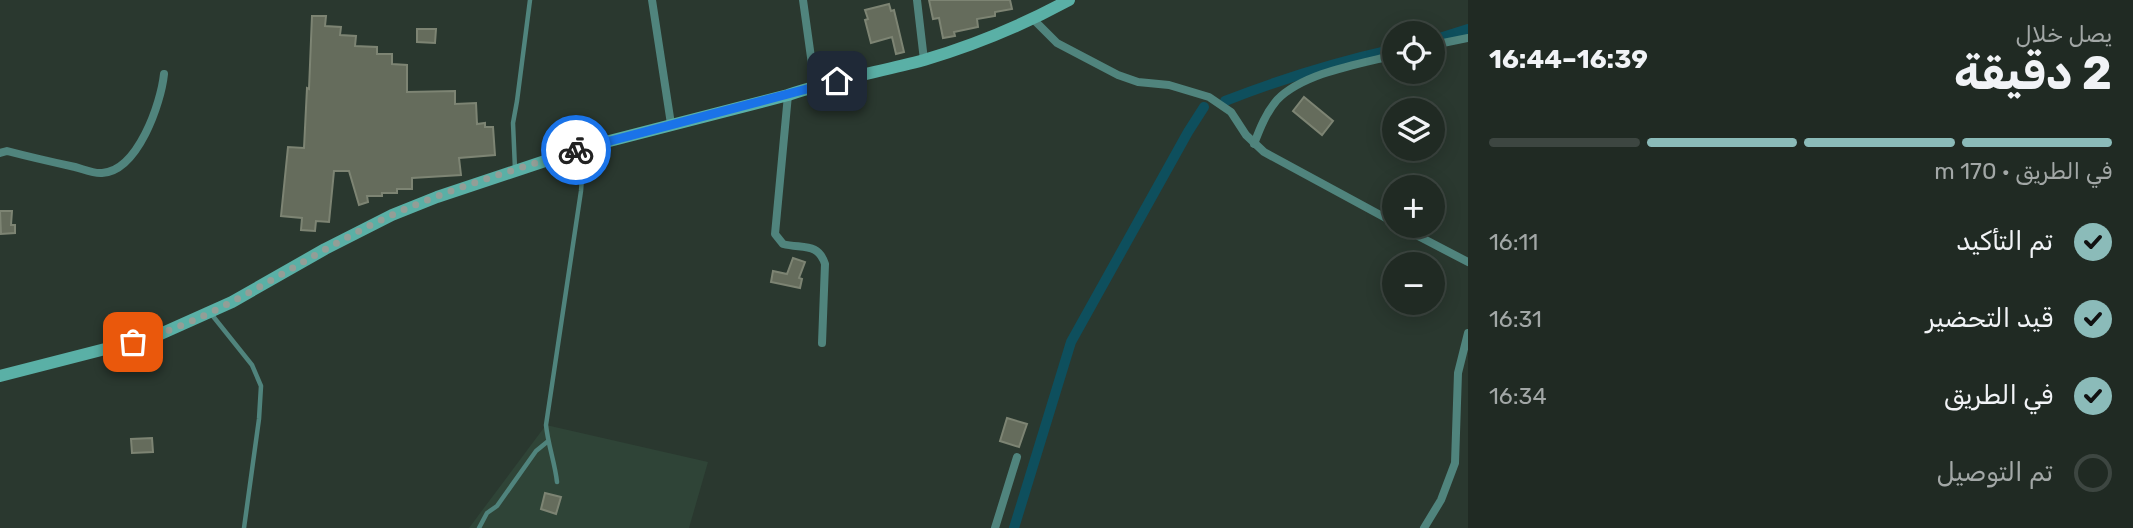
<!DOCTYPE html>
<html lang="ar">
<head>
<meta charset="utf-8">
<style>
	:root { --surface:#202a23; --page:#2d3630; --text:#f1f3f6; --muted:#a2a7a6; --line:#3d4641; --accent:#8bbbb9 }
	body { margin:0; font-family:Rubik,"Noto Sans Arabic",sans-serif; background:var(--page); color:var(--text); direction:rtl; height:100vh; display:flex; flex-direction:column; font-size:26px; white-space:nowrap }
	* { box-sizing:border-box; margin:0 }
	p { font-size:23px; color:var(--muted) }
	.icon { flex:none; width:38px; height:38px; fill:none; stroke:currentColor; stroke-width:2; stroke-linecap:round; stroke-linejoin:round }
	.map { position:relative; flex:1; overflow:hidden; direction:ltr }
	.sheet { display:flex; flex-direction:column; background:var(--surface); width:665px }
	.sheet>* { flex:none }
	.controls { position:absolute; left:1382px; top:21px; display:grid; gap:14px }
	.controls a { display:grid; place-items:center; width:63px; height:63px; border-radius:50%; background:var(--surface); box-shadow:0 4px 18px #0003,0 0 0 2px var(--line); font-size:35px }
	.pin { position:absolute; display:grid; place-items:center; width:60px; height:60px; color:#fff; margin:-30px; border-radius:14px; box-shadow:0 4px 10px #0006 }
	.courier { position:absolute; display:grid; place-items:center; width:70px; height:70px; margin:-35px; border:5px solid #1a73e8; border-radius:50%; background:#fff; color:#222; box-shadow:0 2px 9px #0007 }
	.summary em { font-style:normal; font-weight:700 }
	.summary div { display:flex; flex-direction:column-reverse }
	.summary { display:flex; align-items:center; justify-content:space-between; height:119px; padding:0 21px }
	h1 { font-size:46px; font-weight:700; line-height:52px }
	.bar { display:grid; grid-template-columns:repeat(4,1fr); gap:10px 7px; align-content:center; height:84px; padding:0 21px }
	.bar i { height:9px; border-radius:5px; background:var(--line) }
	.bar .selected { background:var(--accent) }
	.bar p { grid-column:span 4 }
	ol { padding:0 21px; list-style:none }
	li { display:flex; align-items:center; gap:21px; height:77px }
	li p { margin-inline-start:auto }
	li .icon { padding:7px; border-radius:50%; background:var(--accent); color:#111; stroke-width:4 }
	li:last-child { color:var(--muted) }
	li i { width:38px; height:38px; border:4px solid var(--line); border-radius:50% }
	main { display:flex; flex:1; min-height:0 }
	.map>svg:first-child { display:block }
</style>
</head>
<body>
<main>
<section class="sheet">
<div class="summary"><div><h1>2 دقيقة</h1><p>يصل خلال</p></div><em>16:39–16:44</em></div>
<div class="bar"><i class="selected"></i><i class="selected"></i><i class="selected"></i><i></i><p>في الطريق · 170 m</p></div>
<ol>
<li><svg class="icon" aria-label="check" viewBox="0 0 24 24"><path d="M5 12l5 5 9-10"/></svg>تم التأكيد<p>16:11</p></li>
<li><svg class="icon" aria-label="check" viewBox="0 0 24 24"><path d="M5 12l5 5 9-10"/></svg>قيد التحضير<p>16:31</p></li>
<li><svg class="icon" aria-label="check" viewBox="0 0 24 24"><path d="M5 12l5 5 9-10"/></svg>في الطريق<p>16:34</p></li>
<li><i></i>تم التوصيل</li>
</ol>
</section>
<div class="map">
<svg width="1468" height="528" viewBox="0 0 1468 528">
	<rect width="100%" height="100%" fill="#2a382f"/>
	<path fill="#2f4437" d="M546 425 708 462 689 528H469Z"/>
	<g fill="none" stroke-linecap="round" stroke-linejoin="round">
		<g stroke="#0e4f5d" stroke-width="10">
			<path d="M1433 40 1468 29"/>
			<path d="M1225 101C1281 79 1337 62 1395 49"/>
			<path d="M1014 528 1071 342 1188 132 1204 107"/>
		</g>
	</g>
	<g fill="#656c5c" stroke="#7d8473" stroke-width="2">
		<path d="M929 0H1010L1012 9 995 12V16L977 19 978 27 954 32 955 36 943 38 939 18 933 19Z"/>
		<path d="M889 4 891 11 894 10 904 52 896 54 892 37 871 43 865 20 868 19 865 10Z"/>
		<path d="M312 16H326L325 26 341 27 340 35 356 36 355 46 377 47V54H392V64L407 65V92L455 91V104L476 103 477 124 485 123V127H493L495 155 459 158 461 175 412 178V189H397V193H382V196H367L368 202 359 205 349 171H334L329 222 316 221 315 231 301 230 302 218 281 216 288 147 304 148 307 88 309 89Z"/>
		<path d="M417 29H436L435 43 417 42Z"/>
		<path d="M1304 97 1333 121 1322 135 1293 111Z"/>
		<path d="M0 211H12L11 225H15V233L1 234Z"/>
		<path d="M793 258 805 262 799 278 802 279 800 288 771 282 773 271 787 274Z"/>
		<path d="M1007 418 1027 424 1019 447 1000 441Z"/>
		<path d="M152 438 153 452 132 453 131 439Z"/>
		<path d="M545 493 561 497 556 514 541 509Z"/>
	</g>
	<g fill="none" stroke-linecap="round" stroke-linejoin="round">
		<g stroke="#50847d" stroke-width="4.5">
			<path d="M515 169 513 123 517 101 530 0"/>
			<path d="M212 315 252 365 261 386 259 419 244 528"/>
			<path d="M557 482C555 463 548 445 546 425L581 191 583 163 580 152"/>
			<path d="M479 528 487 513 497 506 536 451 547 442"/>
		</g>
		<g stroke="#50847d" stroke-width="8">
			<path d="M652 0 671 124"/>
			<path d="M803 0 815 86"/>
			<path d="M917 0 924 60"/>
			<path d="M1033 19 1057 43 1118 75 1138 82 1169 85 1209 97 1231 112 1246 135 1264 152 1395 223"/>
			<path d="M1433 45 1468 38"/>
			<path d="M788 95 775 234 783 244C802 249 818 242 825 264L822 343"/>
			<path d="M1254 144C1260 128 1266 113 1277 100 1303 73 1359 64 1395 55"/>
			<path d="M0 153 7 151C30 157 52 162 75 167 83 169 94 174 102 173 138 171 161 103 164 74"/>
			<path d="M1399 226 1468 262"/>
			<path d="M995 528 1017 457"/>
			<path d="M1424 528 1441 500 1455 463 1458 373 1468 333"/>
		</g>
		<path stroke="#5ab0a6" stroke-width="12" d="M0 376 156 336 232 302 325 249 392 215 437 197 590 146 788 95C832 80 879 72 924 60 975 45 1023 25 1069 0"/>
	</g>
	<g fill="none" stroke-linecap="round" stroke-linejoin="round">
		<path stroke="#939e97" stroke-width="7" stroke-dasharray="0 12.6" d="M133 342C218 319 290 266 367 227 433 193 506 173 576 150"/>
		<path stroke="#1a73e8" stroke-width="9" d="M576 150 837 81"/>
	</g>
</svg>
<div class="controls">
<a><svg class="icon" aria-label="locate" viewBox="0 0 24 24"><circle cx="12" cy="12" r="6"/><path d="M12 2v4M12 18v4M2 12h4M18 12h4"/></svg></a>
<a><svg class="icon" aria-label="layers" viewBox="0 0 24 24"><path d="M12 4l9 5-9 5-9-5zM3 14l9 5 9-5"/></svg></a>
<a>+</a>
<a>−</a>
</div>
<div class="pin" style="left:133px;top:342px;background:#ea580c"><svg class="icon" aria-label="bag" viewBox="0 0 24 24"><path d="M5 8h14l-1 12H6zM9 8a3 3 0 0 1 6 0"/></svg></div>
<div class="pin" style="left:837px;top:81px;background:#1f2937"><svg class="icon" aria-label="home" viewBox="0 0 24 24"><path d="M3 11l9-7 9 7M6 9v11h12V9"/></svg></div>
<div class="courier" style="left:576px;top:150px"><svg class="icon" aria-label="bike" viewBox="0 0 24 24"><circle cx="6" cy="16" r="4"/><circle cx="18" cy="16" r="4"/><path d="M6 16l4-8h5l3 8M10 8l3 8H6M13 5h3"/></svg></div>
</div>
</main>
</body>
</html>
